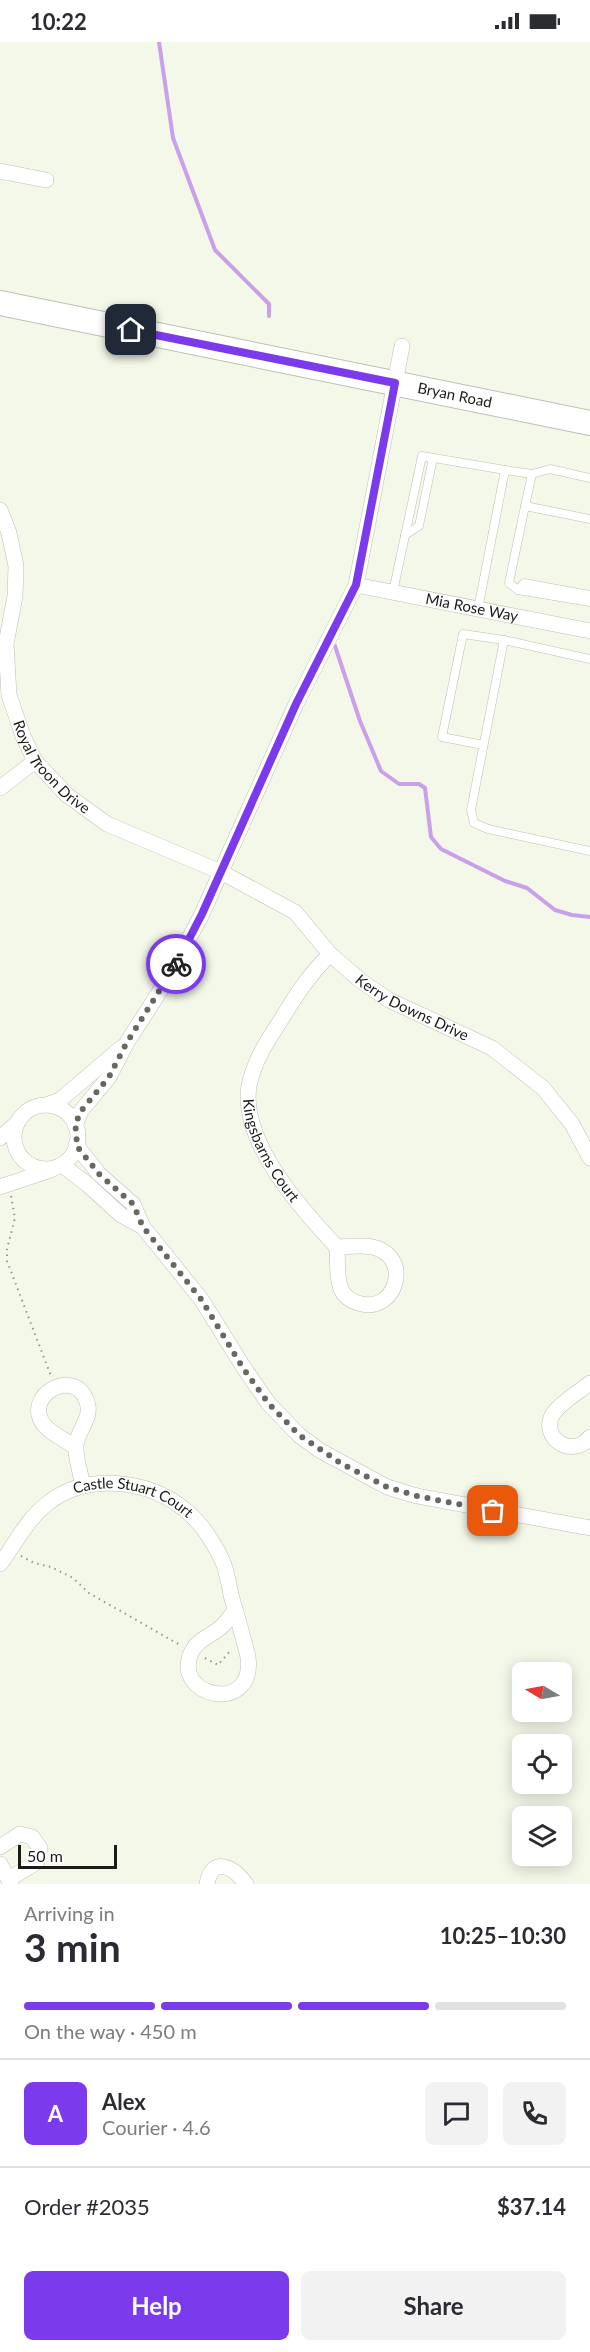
<!DOCTYPE html>
<html lang="en">
<head>
<meta charset="utf-8">
<style>
	:root { --surface:#fff; --page:#f2f2f3; --text:#2b2b33; --muted:#7c7c81; --line:#e1e1e2; --accent:#7c3aed }
	body { margin:0; font-family:Lato,sans-serif; background:var(--page); color:var(--text); height:100vh; display:flex; flex-direction:column; font-size:22px; white-space:nowrap }
	* { box-sizing:border-box; margin:0 }
	p { font-size:20px; color:var(--muted) }
	.icon { flex:none; width:33px; height:33px; fill:none; stroke:currentColor; stroke-width:2; stroke-linecap:round; stroke-linejoin:round }
	.map { position:relative; height:1842px; overflow:hidden }
	.sheet { display:flex; flex-direction:column; background:var(--surface); flex:1 }
	.sheet>* { flex:none }
	.needle { width:39px; rotate:280deg }
	.tools { position:absolute; left:512px; top:1620px; display:grid; gap:12px }
	.tools a { display:grid; place-items:center; width:60px; height:60px; border-radius:9px; background:var(--surface); box-shadow:0 3px 15px #0003; font-size:30px }
	.scale { position:absolute; left:18px; bottom:15px; width:99px; box-sizing:border-box; padding-left:6px; border:3px solid #1a1c17; border-top:0; font-size:16px; line-height:21px; white-space:nowrap; color:#1a1c17; -webkit-text-stroke:4px #fff; paint-order:stroke }
	.pin { position:absolute; display:grid; place-items:center; width:51px; height:51px; color:#fff; margin:-26px; border-radius:12px; box-shadow:0 3px 9px #0006 }
	.courier { position:absolute; display:grid; place-items:center; width:60px; height:60px; margin:-30px; border:4px solid #7c3aed; border-radius:50%; background:#fff; color:#222; box-shadow:0 2px 8px #0007 }
	.headline em { font-style:normal; font-weight:700 }
	.headline div { display:flex; flex-direction:column-reverse }
	.headline { display:flex; align-items:center; justify-content:space-between; height:102px; padding:0 24px }
	h1 { font-size:39px; font-weight:700; line-height:45px }
	.bar { display:grid; grid-template-columns:repeat(4,1fr); gap:9px 6px; align-content:center; height:72px; padding:0 24px }
	.bar i { height:8px; border-radius:4px; background:var(--line) }
	.bar .current { background:var(--accent) }
	.bar p { grid-column:span 4 }
	.line { display:flex; align-items:center; gap:15px; padding:0 24px; border-top:2px solid var(--line) }
	.line div { flex:1 }
	.round { display:grid; place-items:center; flex:none; width:63px; height:63px; border-radius:9px; background:var(--page) }
	.cta { display:flex; gap:12px; margin-top:auto; padding:12px 24px }
	.cta a { flex:1; height:69px; border-radius:9px; background:var(--accent); color:#fff; font-size:24px; font-weight:700; line-height:69px; text-align:center }
	.cta a+a { background:var(--page); color:var(--text) }
	.status { display:flex; justify-content:space-between; align-items:center; height:42px; padding:0 30px; background:var(--surface); direction:ltr }
	.status svg { height:16px; fill:currentColor }
	.map>svg:first-child { display:block }
</style>
</head>
<body>
<div class="status"><b>10:22</b><svg viewBox="0 0 49 12"><path d="M0 12V9h3v3zM5 12V6h3v6zM10 12V3h3v9zM15 12V0h3v12zM26 1h20v11H26zM47 4h2v5h-2z"/></svg></div>
<div class="map">
<svg width="590" height="1842" viewBox="0 0 590 1842">
	<rect width="100%" height="100%" fill="#f3f8e9"/>
	<g fill="none" stroke-linecap="round" stroke-linejoin="round">
		<g stroke="#caa0eb" stroke-width="4">
			<path d="M159 0 173 96 215 208 269 262V274"/>
			<path d="M335 604 360 679 381 729 399 742H419L425 746 431 795 441 807 505 839 527 846 555 868 572 873 590 875"/>
		</g>
		<defs>
			<g id="lane">
				<path d="M505 428 532 432 550 427 590 436"/>
				<path d="M532 432 525 464 590 477"/>
				<path d="M525 464 509 541 518 548 590 560"/>
				<path d="M405 493 419 484 433 416"/>
				<path d="M518 548 524 541 590 553"/>
				<path d="M393 550 422 414 505 428 478 567"/>
				<path d="M590 617 504 598 471 768 474 781 488 787 590 809"/>
				<path d="M483 703 442 695 463 592 504 598"/>
			</g>
			<g id="street">
				<path d="M0 129 46 138"/>
				<path id="s1" d="M0 468 9 491 16 524 15 554 6 602 9 653 23 694 35 719 67 753 107 782 221 830 295 870 330 912 361 939 389 958 492 1006 543 1046 572 1082 590 1116"/>
				<path id="s2" d="M356 543 590 589"/>
				<path d="M0 746 35 719"/>
				<path id="s3" d="M330 912C309 933 296 953 281 978 267 999 254 1019 249 1044 240 1100 302 1168 337 1205"/>
				<path d="M46 1063 60 1058 121 1006"/>
				<circle cx="46" cy="1095" r="32"/>
				<path d="M75 1083 81 1069 109 1035 126 1002 167 938 202 872 296 662 356 543 402 304"/>
				<path d="M0 1096 18 1080"/>
				<path d="M76 1103 99 1132 133 1162 143 1185 201 1257 244 1326 269 1362 299 1393 319 1408 387 1445 417 1454 590 1486"/>
				<path d="M62 1123 88 1143 121 1173 143 1185"/>
				<path d="M0 1145 51 1128"/>
				<path d="M358 1204C417 1201 400 1275 358 1261 351 1259 344 1254 341 1247 336 1235 338 1218 337 1205Z"/>
				<path d="M590 1341C579 1350 561 1360 553 1372 539 1395 572 1418 590 1395"/>
				<path d="M75 1405C66 1398 53 1393 45 1384 20 1355 75 1323 87 1360 93 1376 77 1388 76 1404 75 1416 81 1432 83 1444"/>
				<path id="s4" d="M0 1522C16 1501 26 1478 48 1461 86 1431 147 1437 184 1467 201 1480 213 1499 222 1518 227 1529 229 1542 231 1553 237 1574 243 1594 248 1615 256 1674 169 1655 192 1609 198 1597 211 1594 220 1586 226 1581 231 1574 235 1568"/>
				<path d="M0 1805 20 1792 32 1795 40 1806 37 1820 9 1837"/>
				<path d="M0 1822 11 1842"/>
				<path d="M207 1842C212 1813 234 1825 246 1842"/>
			</g>
			<g id="primary">
				<path id="s5" d="M0 261 590 381"/>
			</g>
		</defs>
		<use href="#lane" stroke="#bcc1b3" stroke-width="9"/>
		<use href="#street" stroke="#bcc1b3" stroke-width="16"/>
		<use href="#primary" stroke="#bcc1b3" stroke-width="26"/>
		<g stroke="#95988e" stroke-width="2" stroke-dasharray="1.5 4.5" stroke-linecap="butt">
			<path d="M11 1154 15 1176 7 1207V1219L51 1334"/>
			<path d="M21 1514 34 1521 51 1525 73 1536 89 1551 180 1603"/>
			<path d="M205 1616 218 1623 232 1607"/>
		</g>
		<use href="#lane" stroke="#fff" stroke-width="8"/>
		<use href="#street" stroke="#fff" stroke-width="15"/>
		<use href="#primary" stroke="#fff" stroke-width="24"/>
	</g>
	<g fill="none" stroke-linecap="round" stroke-linejoin="round">
		<path stroke="#666960" stroke-width="6" stroke-dasharray="0 10.8" d="M176 922 126 1002 109 1035 81 1069 75 1083 77 1093 76 1103 99 1132 133 1162 143 1185 201 1257 243 1326 269 1362 299 1393 342 1422 387 1445 417 1454 493 1469"/>
		<path stroke="#7c3aed" stroke-width="8" d="M131 288 395 341 356 543 296 662 202 872 176 922"/>
	</g>
	<g text-anchor="middle" stroke-width="4.5" stroke-linejoin="round" paint-order="stroke">
		<g font-size="15" fill="#1a1c17" stroke="#fff">
			<text dy="5" stroke="none"><textPath href="#s5" startOffset="464">Bryan Road</textPath></text>
			<text dy="5" stroke="none"><textPath href="#s2" startOffset="118">Mia Rose Way</textPath></text>
			<text dy="5" stroke="none"><textPath href="#s1" startOffset="274">Royal Troon Drive</textPath></text>
			<text dy="5" stroke="none"><textPath href="#s1" startOffset="717">Kerry Downs Drive</textPath></text>
			<text dy="5" stroke="none"><textPath href="#s3" startOffset="226">Kingsbarns Court</textPath></text>
			<text dy="5" stroke="none"><textPath href="#s4" startOffset="170">Castle Stuart Court</textPath></text>
		</g>
	</g>
</svg>
<div class="tools">
<a><svg class="needle" viewBox="-14 -14 28 28"><path d="M0-13l5 13h-10z" fill="#e53935"/><path d="M0 13l5-13h-10z" fill="#7c7c81"/></svg></a>
<a><svg class="icon" aria-label="locate" viewBox="0 0 24 24"><circle cx="12" cy="12" r="6"/><path d="M12 2v4M12 18v4M2 12h4M18 12h4"/></svg></a>
<a><svg class="icon" aria-label="layers" viewBox="0 0 24 24"><path d="M12 4l9 5-9 5-9-5zM3 14l9 5 9-5"/></svg></a>
</div>
<div class="scale">50 m</div>
<div class="pin" style="left:493px;top:1469px;background:#ea580c"><svg class="icon" aria-label="bag" viewBox="0 0 24 24"><path d="M5 8h14l-1 12H6zM9 8a3 3 0 0 1 6 0"/></svg></div>
<div class="pin" style="left:131px;top:288px;background:#1f2937"><svg class="icon" aria-label="home" viewBox="0 0 24 24"><path d="M3 11l9-7 9 7M6 9v11h12V9"/></svg></div>
<div class="courier" style="left:176px;top:922px"><svg class="icon" aria-label="bike" viewBox="0 0 24 24"><circle cx="6" cy="16" r="4"/><circle cx="18" cy="16" r="4"/><path d="M6 16l4-8h5l3 8M10 8l3 8H6M13 5h3"/></svg></div>
</div>
<section class="sheet">
<div class="headline"><div><h1>3 min</h1><p>Arriving in</p></div><em>10:25–10:30</em></div>
<div class="bar"><i class="current"></i><i class="current"></i><i class="current"></i><i></i><p>On the way · 450 m</p></div>
<div class="line" style="height:108px"><b class="round" style="background:var(--accent);color:#fff">A</b><div><b>Alex</b><p>Courier · 4.6</p></div><a class="round"><svg class="icon" aria-label="chat" viewBox="0 0 24 24"><path d="M4 5h16v11H9l-5 4z"/></svg></a><a class="round"><svg class="icon" aria-label="phone" viewBox="0 0 24 24"><path d="M5 4h4l2 5-3 2q2 4 5 5l2-3 5 2v4C11 20 4 13 5 4z"/></svg></a></div>
<div class="line" style="height:78px"><div>Order #2035</div><b>$37.14</b></div>
<div class="cta"><a>Help</a><a>Share</a></div>
</section>
</body>
</html>
